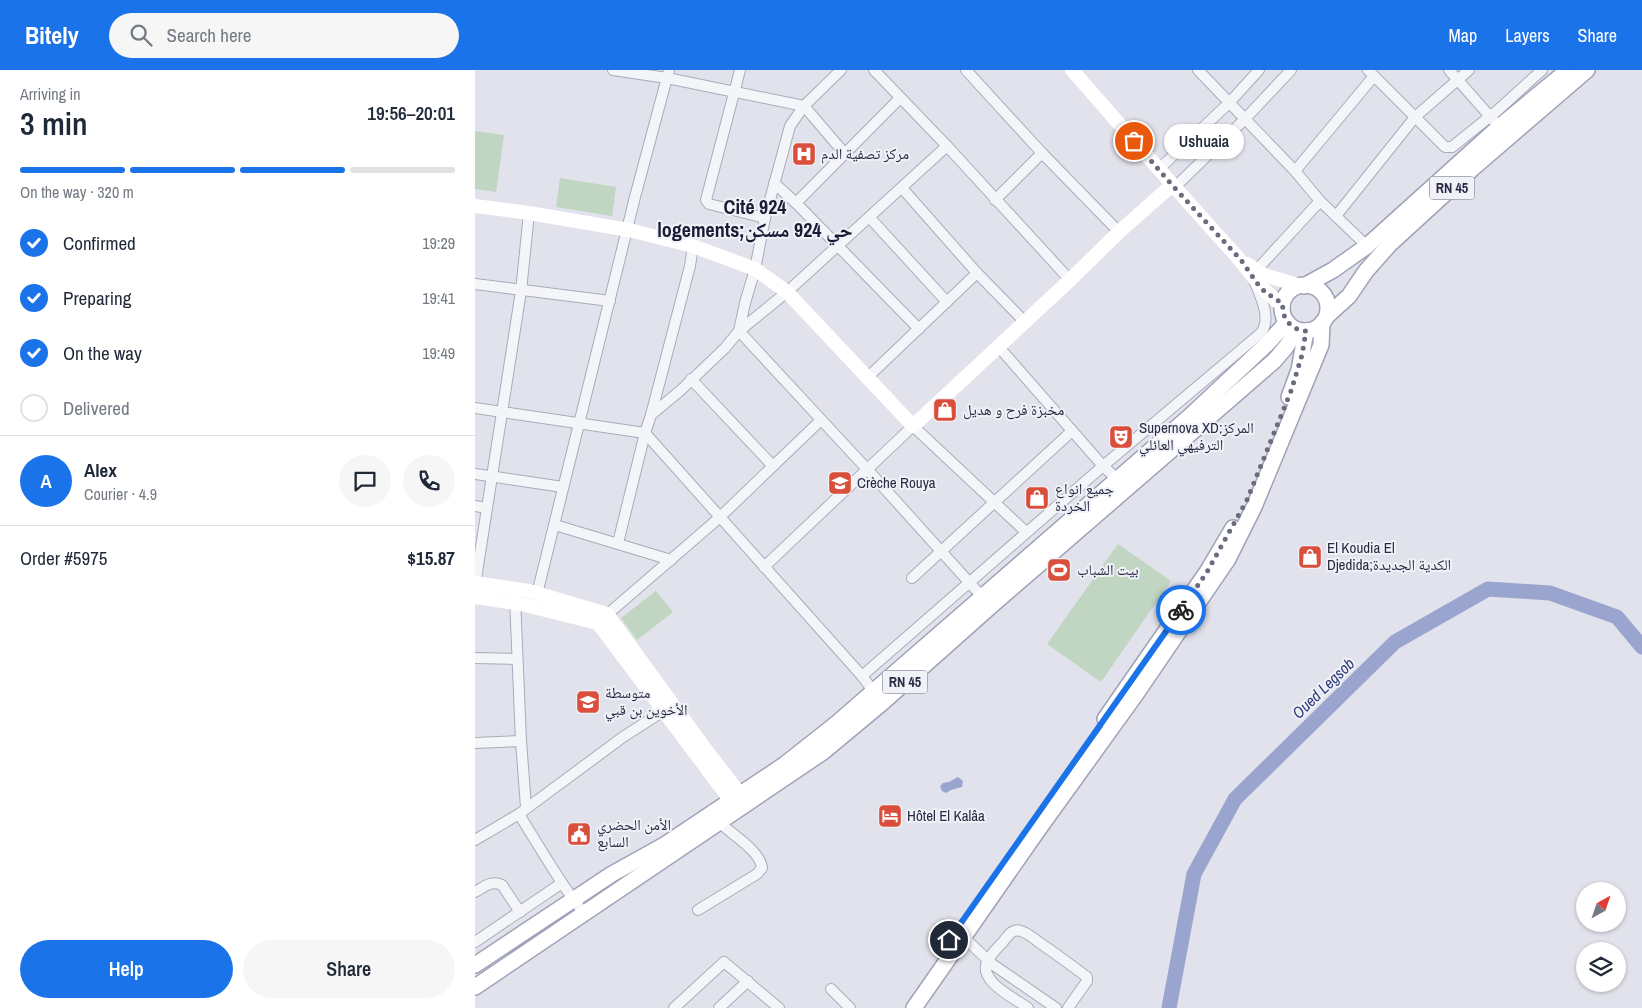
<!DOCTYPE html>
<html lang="en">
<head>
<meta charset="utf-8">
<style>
	:root { --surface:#fff; --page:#f6f6f7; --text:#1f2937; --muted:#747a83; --line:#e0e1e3; --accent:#1a73e8 }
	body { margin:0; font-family:"Archivo Narrow","Noto Naskh Arabic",sans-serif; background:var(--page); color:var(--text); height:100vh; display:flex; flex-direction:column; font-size:19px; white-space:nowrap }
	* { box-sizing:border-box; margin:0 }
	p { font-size:16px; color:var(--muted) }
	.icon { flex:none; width:28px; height:28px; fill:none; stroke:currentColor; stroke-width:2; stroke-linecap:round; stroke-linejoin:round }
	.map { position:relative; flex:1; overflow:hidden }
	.sheet { display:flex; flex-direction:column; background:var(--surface); width:475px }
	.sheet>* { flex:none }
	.needle { width:32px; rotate:40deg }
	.buttons { position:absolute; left:1101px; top:812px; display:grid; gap:10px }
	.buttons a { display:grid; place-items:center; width:50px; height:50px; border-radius:50%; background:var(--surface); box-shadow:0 1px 4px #0004; font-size:25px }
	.pin { position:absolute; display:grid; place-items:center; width:42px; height:42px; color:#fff; margin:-21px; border:2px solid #fff; border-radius:50%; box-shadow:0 1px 5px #0007 }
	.courier { position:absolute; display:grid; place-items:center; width:50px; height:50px; margin:-25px; border:4px solid #1a73e8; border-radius:50%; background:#fff; color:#222; box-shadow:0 1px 6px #0007 }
	.bubble { position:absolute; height:35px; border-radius:18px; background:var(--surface); box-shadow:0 1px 4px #0004; font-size:16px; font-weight:600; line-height:35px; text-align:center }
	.summary em { font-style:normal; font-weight:600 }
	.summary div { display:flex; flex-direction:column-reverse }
	.summary { display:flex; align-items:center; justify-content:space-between; height:85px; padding:0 20px }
	h1 { font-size:32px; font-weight:600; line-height:38px }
	.bar { display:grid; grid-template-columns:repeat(4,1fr); gap:8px 5px; align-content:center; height:60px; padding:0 20px }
	.bar i { height:6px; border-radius:4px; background:var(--line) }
	.bar .current { background:var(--accent) }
	.bar p { grid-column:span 4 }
	.line { display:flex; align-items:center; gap:12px; padding:0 20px; border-top:1px solid var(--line) }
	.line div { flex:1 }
	.round { display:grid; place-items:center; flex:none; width:52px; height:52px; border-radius:26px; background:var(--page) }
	ol { padding:0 20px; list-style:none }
	li { display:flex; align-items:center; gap:15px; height:55px }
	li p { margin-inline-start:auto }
	li .icon { padding:5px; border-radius:50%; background:var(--accent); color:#fff; stroke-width:4 }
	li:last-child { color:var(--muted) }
	li i { width:28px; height:28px; border:2px solid var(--line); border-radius:50% }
	.cta { display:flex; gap:10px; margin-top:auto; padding:10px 20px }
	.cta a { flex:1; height:58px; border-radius:30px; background:var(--accent); color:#fff; font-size:20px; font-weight:600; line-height:58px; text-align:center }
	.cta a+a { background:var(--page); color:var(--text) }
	header { display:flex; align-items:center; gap:30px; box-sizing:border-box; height:70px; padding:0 25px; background:var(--accent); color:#fff }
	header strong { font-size:24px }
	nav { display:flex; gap:28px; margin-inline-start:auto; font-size:18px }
	.search { width:350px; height:45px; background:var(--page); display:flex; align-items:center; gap:12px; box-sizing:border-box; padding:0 18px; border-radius:28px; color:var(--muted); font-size:19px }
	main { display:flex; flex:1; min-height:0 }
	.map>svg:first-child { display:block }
</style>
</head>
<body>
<header>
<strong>Bitely</strong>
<div class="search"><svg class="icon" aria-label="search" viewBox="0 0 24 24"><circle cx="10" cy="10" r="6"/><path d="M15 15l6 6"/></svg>Search here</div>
<nav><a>Map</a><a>Layers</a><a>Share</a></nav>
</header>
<main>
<section class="sheet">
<div class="summary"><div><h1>3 min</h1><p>Arriving in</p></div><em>19:56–20:01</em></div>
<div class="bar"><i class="current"></i><i class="current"></i><i class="current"></i><i></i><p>On the way · 320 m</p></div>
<ol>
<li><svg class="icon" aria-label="check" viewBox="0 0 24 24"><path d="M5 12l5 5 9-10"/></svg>Confirmed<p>19:29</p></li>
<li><svg class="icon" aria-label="check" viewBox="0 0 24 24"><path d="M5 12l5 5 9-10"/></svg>Preparing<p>19:41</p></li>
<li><svg class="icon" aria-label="check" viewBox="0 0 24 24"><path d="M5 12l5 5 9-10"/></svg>On the way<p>19:49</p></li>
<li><i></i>Delivered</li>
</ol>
<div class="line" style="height:90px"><b class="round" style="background:var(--accent);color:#fff">A</b><div><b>Alex</b><p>Courier · 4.9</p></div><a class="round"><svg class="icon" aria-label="chat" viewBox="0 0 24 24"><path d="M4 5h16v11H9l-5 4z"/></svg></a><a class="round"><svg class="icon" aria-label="phone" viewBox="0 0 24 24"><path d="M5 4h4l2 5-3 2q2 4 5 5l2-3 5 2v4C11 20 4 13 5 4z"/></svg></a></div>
<div class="line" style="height:65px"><div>Order #5975</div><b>$15.87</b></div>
<div class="cta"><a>Help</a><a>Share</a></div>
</section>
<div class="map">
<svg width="1167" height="938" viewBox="0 0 1167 938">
	<rect width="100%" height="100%" fill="#e1e2eb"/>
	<g fill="#c1d6c2">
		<path d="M0 61 29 65 21 122 0 119Z"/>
		<path d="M85 108 141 117 137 146 81 137Z"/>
		<path d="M643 474 696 511 626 612 572 574Z"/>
		<path d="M181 521 198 542 162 570 146 548Z"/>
	</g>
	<path fill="#99a5ce" d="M483 707 488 711 487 717 476 720 471 723 467 721 465 716 468 713 474 712Z"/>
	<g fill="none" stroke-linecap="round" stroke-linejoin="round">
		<path stroke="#99a5ce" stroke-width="15" d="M694 938 719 804 760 729 920 572 1013 519 1075 523 1142 547 1167 577"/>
		<defs>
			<g id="street">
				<path d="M138 0 192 8 329 36 370 84"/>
				<path d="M265 0 231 130 234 134 290 148"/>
				<path d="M366 0 329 36 315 56 290 148 280 199 270 233 264 261 391 398 511 531"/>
				<path d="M491 0 567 83 644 162"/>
				<path d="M723 0 820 101 845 131 892 176"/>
				<path d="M893 0 970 77H977L1023 40 1067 0"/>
				<path d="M974 0 1019 51"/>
				<path d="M472 76 595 210"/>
				<path d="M684 99 754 33 784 0"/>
				<path d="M820 101 899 6"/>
				<path d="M299 113 321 133 425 28"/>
				<path d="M427 118 502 203 550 252"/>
				<path d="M699 118 770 49 816 0"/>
				<path d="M520 130 567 83"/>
				<path d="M321 133 444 259"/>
				<path d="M861 146 940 47 994 0"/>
				<path d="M395 148 472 232"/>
				<path d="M0 214 135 231"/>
				<path d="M523 276 628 396 642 409"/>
				<path d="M393 307 502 203"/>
				<path d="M216 309 297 395"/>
				<path d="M0 338 170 363 176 345 215 196 218 176"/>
				<path d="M176 345 206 320 250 278 264 261 312 222 472 76 399 0"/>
				<path d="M170 363 387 606 402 626"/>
				<path d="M0 404 88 417"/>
				<path d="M0 436 12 438"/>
				<path d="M80 455 196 490"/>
				<path d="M143 473 170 363"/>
				<path d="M289 497 438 356 551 462"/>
				<path d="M437 508 597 361"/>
				<path d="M0 515 46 221 54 143"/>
				<path d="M62 524 160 127 194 0"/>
				<path d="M40 528 46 671 51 737"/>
				<path d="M127 549 244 448 346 350"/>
				<path d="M0 588 42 589"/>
				<path d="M387 606 628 396 786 263C798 247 783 222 777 205L845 131"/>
				<path d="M0 673 46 671"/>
				<path d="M44 744C58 767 72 790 87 813 94 824 102 833 109 844"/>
				<path d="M0 770 44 744 148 667 193 638"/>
				<path d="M0 822C9 817 16 810 27 815L45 842"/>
				<path d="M223 840 282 804 287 798C285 779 252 762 240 748"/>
				<path d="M481 860 517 894 581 938"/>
				<path d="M0 872 87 813"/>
				<path d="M356 919 375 938"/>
				<path d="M199 938 249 892 304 938"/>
				<path d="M244 938 273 911"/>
				<path d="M553 938C540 928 501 911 513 890 517 883 523 877 528 872 533 866 537 858 546 861 553 863 559 869 565 873 581 884 596 895 612 907V911L593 938"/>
			</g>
			<g id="primary">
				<circle cx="830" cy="238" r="23"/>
				<path d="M829 216 858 200 892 176 1024 57 1093 0"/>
				<path d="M852 246 874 226 891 201 915 174 998 98 1112 0"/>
				<path d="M814 327 824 300 831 261"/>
				<path d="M630 649 732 502 758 458"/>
				<path d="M0 895 137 804 191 774 309 695 361 654 714 347 792 274 812 252"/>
				<path d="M0 917 348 682 407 633 516 536 799 291 811 277 822 260"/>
				<path d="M439 938 563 760 661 624 753 489 779 437 846 275 847 253"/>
			</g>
		</defs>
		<use href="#street" stroke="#aaabb9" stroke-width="12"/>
		<use href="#primary" stroke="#9fa2b8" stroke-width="18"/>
		<use href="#street" stroke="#f4f5f9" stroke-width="10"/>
		<g stroke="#fff" stroke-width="14">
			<path d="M597 0C650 60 702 121 756 180 774 199 785 221 808 235"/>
			<path d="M0 136 54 143 154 160 218 176 280 199 312 222 438 356 595 210 644 162 697 115"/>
			<path d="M772 194 789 205 826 216"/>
			<path d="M0 513 54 521 132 544 234 684 265 724"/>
			<path d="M0 527 46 534 123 553 256 731"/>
		</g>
		<use href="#primary" stroke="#fff" stroke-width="15"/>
	</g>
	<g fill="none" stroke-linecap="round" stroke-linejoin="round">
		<path stroke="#696b7e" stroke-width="5" stroke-dasharray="0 9" d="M659 71 697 115 766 190 782 213 790 222 808 234C806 249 817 260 831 261L827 285 816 321 772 430 732 502 706 540"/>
		<path stroke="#1a73e8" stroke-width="6" d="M474 870 706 540"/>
	</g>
	<defs>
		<symbol id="hospital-square" viewBox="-11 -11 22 22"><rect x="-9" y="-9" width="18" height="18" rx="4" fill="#da4e3c" stroke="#f1f2f8"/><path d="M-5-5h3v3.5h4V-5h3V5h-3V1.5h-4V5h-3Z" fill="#fff"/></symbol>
		<symbol id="shop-square" viewBox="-11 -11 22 22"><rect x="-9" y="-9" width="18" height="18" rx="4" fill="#da4e3c" stroke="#f1f2f8"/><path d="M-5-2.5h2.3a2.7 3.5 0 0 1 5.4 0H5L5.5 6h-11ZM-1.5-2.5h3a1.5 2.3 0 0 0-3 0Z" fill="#fff"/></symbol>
		<symbol id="theatre-square" viewBox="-11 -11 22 22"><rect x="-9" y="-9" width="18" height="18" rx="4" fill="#da4e3c" stroke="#f1f2f8"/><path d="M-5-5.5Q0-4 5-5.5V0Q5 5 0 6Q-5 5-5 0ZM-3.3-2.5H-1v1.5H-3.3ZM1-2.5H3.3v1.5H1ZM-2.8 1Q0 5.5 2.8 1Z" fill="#fff"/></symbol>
		<symbol id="school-square" viewBox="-11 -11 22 22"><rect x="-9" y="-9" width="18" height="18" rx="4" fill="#da4e3c" stroke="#f1f2f8"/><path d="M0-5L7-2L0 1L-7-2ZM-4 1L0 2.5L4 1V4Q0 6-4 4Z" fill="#fff"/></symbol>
		<symbol id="stadium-square" viewBox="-11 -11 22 22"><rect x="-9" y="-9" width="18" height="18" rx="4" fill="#da4e3c" stroke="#f1f2f8"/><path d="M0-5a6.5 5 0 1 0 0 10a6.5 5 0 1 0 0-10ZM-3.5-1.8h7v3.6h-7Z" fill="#fff"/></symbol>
		<symbol id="hotel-square" viewBox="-11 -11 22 22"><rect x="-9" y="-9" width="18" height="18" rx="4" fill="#da4e3c" stroke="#f1f2f8"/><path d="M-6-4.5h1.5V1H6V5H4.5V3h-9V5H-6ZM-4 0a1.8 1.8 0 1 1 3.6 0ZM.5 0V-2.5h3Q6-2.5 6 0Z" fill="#fff"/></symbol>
		<symbol id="civic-square" viewBox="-11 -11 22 22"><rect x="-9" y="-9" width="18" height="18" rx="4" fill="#da4e3c" stroke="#f1f2f8"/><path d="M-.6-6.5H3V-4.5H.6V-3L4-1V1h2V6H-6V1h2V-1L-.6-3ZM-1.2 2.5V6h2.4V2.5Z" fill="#fff"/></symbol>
	</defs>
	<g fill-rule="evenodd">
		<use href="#hospital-square" x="315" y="70" width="28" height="28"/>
		<use href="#shop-square" x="456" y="326" width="28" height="28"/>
		<use href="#theatre-square" x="632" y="353" width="28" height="28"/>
		<use href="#school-square" x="351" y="399" width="28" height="28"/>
		<use href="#shop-square" x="548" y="414" width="28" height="28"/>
		<use href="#shop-square" x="821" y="473" width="28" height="28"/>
		<use href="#stadium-square" x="570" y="486" width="28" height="28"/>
		<use href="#school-square" x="99" y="618" width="28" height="28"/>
		<use href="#hotel-square" x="401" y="732" width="28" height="28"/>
		<use href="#civic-square" x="90" y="750" width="28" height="28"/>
	</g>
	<g text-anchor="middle" stroke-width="4" stroke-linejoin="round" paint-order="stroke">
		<g fill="#f1f2f8" stroke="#64677a" stroke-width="1">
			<rect x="954.5" y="106.5" width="45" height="23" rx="4"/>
			<rect x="407.5" y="600.5" width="45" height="23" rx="4"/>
		</g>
		<g font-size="14" font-weight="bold" fill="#282b44">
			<text x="977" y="123">RN 45</text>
			<text x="430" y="617">RN 45</text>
		</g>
		<g font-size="15" fill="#282b44" stroke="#f1f2f8" text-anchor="start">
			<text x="346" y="89">مركز تصفية الدم</text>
			<text x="488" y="345">مخبزة فرح و هديل</text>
			<text x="664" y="363">Supernova XD;المركز<tspan x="664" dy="17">الترفيهي العائلي</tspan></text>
			<text x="382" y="418">Crèche Rouya</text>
			<text x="580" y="424">جميع انواع<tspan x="580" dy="17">الخردة</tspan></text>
			<text x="852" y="483">El Koudia El<tspan x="852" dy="17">Djedida;الكدية الجديدة</tspan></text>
			<text x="602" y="505">بيت الشباب</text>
			<text x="130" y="628">متوسطة<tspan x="130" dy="17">الأخوين بن قبي</tspan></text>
			<text x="432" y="751">Hôtel El Kalâa</text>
			<text x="122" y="760">الأمن الحضري<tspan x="122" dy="17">السابع</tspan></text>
		</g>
		<g font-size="16" font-style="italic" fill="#2e3c7c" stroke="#f1f2f8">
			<text transform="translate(848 618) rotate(-44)" y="6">Oued Legsob</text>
		</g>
		<g font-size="20" font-weight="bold" fill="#1a1c35" stroke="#f1f2f8">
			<text x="280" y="144">Cité 924<tspan x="280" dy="23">logements;حي 924 مسكن</tspan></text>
		</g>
	</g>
</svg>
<div class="buttons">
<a><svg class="needle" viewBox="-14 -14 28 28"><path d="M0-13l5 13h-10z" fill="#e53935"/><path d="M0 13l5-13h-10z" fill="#747a83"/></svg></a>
<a><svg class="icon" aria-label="layers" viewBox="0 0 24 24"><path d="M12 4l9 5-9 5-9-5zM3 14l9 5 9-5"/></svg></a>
</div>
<div class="pin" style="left:659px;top:71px;background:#ea580c"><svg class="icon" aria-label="bag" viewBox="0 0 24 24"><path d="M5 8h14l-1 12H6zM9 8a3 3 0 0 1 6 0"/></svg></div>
<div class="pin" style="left:474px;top:870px;background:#1f2937"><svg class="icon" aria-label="home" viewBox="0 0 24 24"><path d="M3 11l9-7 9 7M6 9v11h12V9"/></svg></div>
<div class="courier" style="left:706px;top:540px"><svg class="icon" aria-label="bike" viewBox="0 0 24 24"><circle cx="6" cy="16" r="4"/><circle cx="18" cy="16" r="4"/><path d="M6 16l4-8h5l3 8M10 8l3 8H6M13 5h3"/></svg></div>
<div class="bubble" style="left:689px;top:54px;width:80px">Ushuaia</div>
</div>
</main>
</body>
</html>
